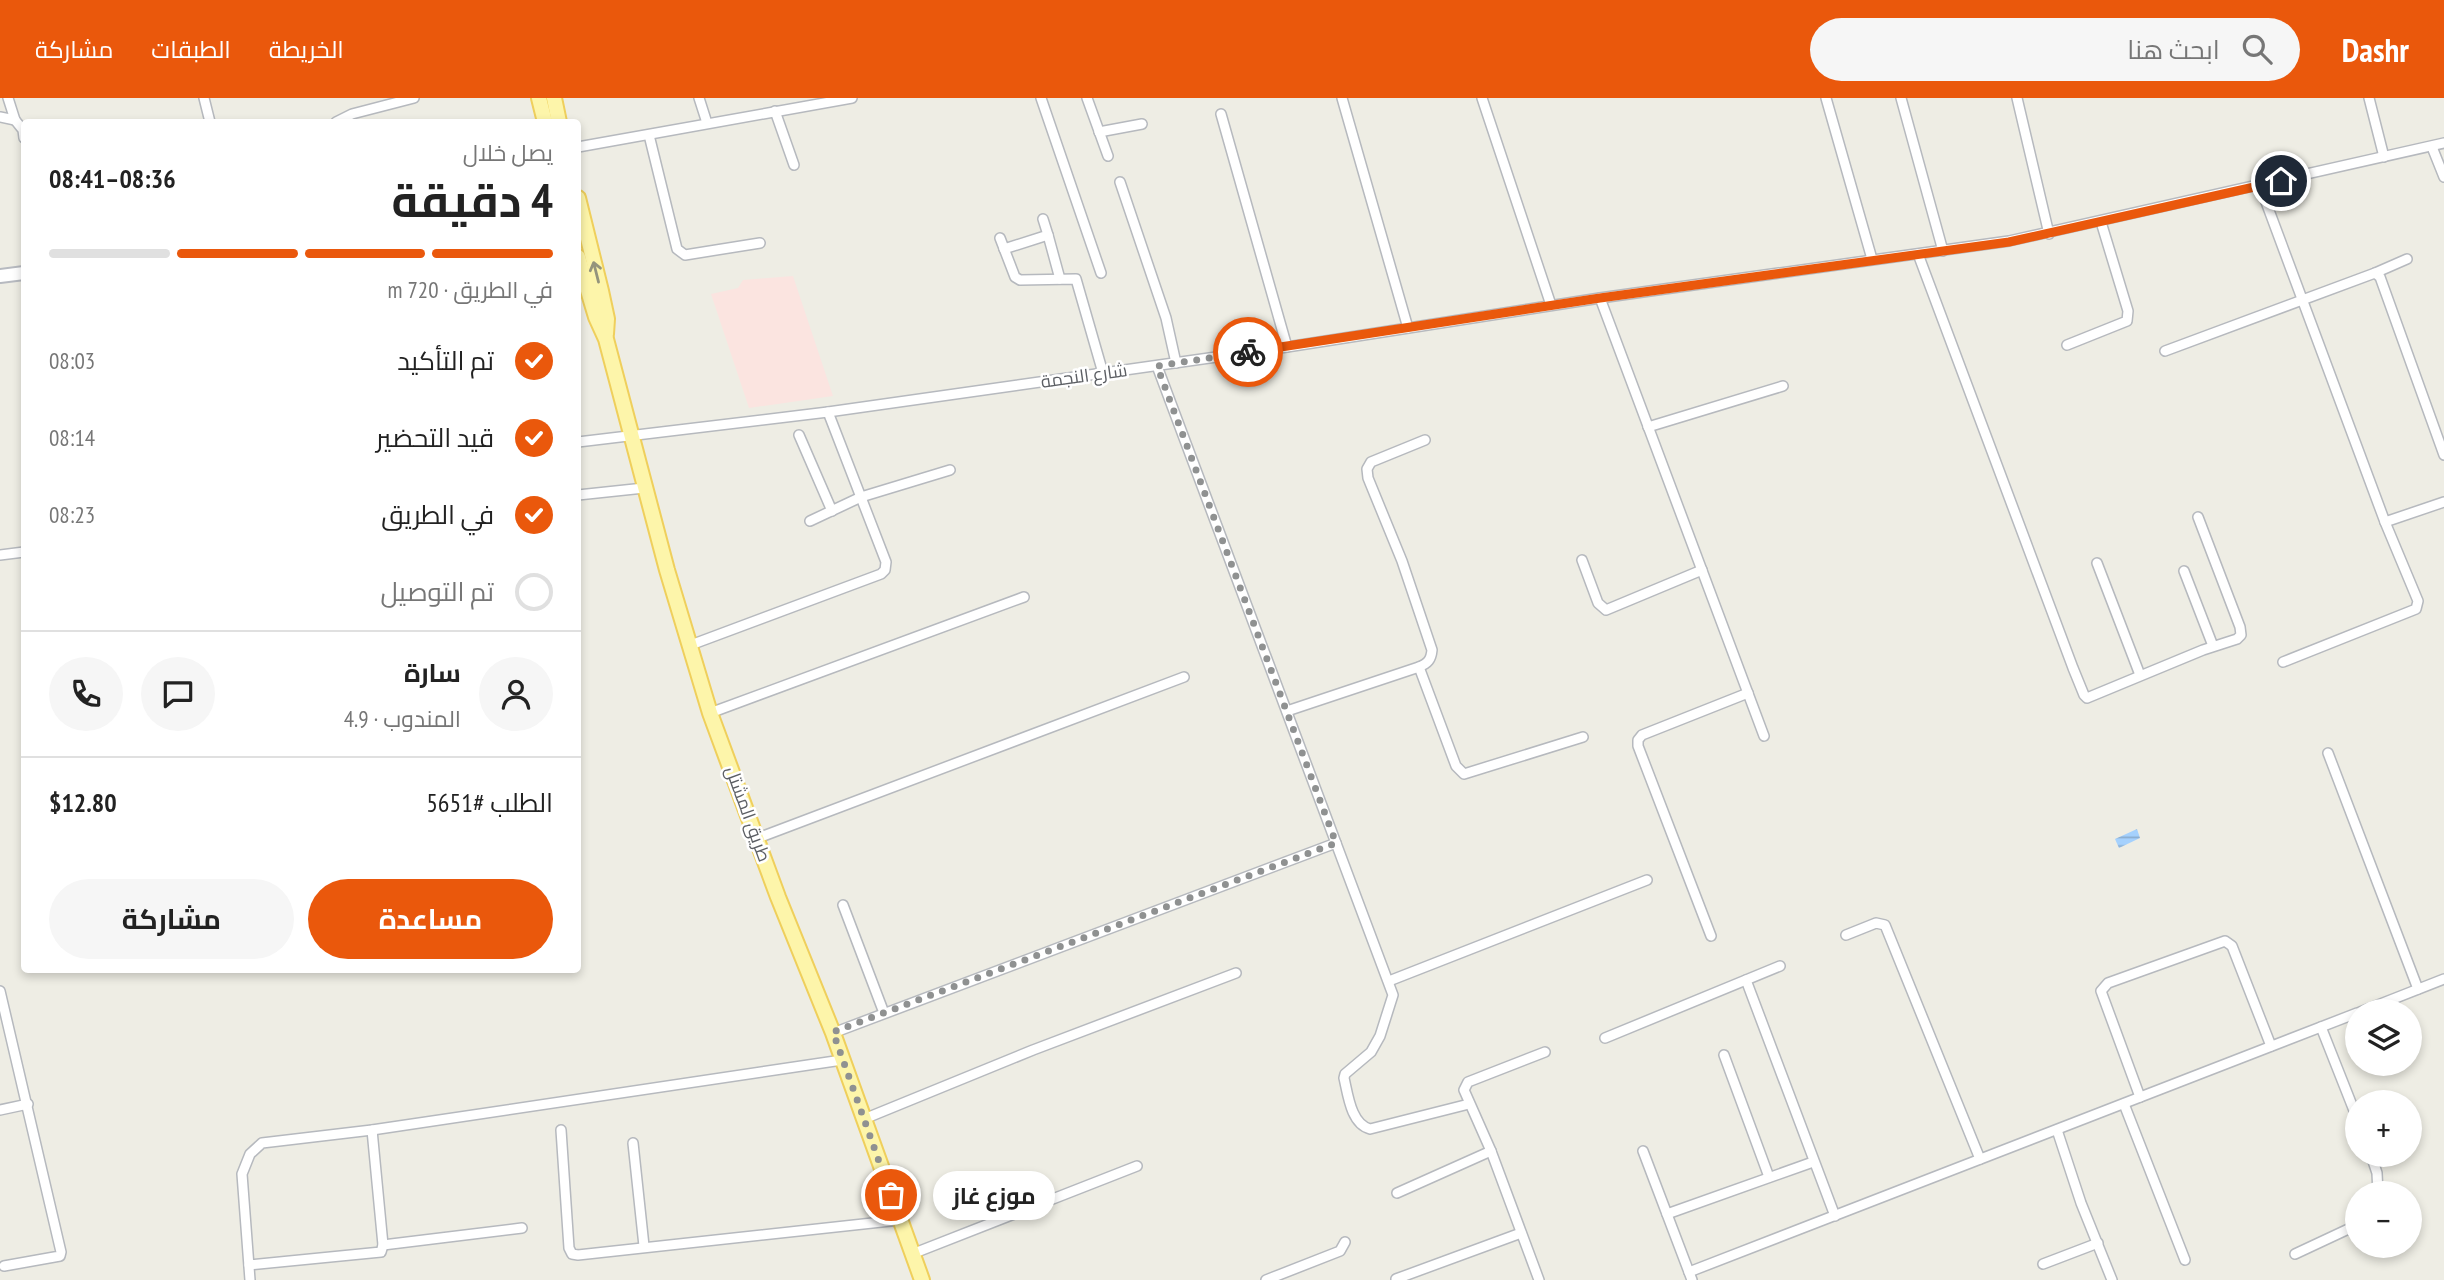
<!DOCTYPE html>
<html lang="ar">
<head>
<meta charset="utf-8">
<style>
	:root { --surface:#fff; --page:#f6f6f6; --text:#222; --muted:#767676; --line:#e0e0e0; --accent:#ea580c }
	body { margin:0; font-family:"PT Sans Narrow",Cairo,sans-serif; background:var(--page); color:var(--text); direction:rtl; height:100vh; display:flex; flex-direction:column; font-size:26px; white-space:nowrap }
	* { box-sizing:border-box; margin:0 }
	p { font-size:23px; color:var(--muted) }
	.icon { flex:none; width:38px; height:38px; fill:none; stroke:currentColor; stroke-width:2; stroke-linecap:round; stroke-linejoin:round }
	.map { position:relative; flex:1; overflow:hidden; direction:ltr }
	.sheet { position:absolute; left:21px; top:21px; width:560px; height:854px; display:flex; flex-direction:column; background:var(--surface); border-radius:7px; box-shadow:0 4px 10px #0003; direction:rtl }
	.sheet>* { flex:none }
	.tools { position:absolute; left:2345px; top:901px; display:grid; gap:14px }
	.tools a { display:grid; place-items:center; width:77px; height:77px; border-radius:50%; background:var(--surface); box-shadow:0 4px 10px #0003; font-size:35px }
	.pin { position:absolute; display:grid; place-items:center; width:60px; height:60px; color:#fff; margin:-30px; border:4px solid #fff; border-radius:50%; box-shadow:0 2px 7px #0007 }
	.courier { position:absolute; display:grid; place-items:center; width:70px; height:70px; margin:-35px; border:5px solid #ea580c; border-radius:50%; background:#fff; color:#222; box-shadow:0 2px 9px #0007 }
	.bubble { position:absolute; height:49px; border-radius:24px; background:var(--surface); box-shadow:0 4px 10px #0003; font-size:23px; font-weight:700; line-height:49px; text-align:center; direction:rtl }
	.overview em { font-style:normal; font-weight:700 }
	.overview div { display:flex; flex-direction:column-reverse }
	.overview { display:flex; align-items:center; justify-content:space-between; height:119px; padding:0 28px }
	h1 { font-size:46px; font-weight:700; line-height:52px }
	.bar { display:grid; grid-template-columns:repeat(4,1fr); gap:10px 7px; align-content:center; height:84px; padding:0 28px }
	.bar i { height:9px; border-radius:5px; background:var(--line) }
	.bar .current { background:var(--accent) }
	.bar p { grid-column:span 4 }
	.line { display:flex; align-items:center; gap:18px; padding:0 28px; border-top:2px solid var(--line) }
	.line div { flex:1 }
	.round { display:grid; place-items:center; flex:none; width:74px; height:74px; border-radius:37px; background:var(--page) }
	ol { padding:0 28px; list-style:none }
	li { display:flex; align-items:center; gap:21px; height:77px }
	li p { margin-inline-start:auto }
	li .icon { padding:7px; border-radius:50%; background:var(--accent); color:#fff; stroke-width:4 }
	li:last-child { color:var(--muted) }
	li i { width:38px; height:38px; border:4px solid var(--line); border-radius:50% }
	.cta { display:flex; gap:14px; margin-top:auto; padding:14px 28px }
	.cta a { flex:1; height:80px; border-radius:42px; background:var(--accent); color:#fff; font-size:28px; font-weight:700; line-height:80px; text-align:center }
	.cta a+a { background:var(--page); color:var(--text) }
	header { display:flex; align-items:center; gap:42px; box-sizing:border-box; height:98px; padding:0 35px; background:var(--accent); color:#fff }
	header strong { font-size:33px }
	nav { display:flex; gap:38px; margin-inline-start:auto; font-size:24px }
	.search { width:490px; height:63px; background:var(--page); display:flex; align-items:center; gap:18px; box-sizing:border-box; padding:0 24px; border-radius:38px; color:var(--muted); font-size:26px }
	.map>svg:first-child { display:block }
</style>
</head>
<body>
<header>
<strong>Dashr</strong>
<div class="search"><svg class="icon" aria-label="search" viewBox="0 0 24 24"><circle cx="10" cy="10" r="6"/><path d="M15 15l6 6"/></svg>ابحث هنا</div>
<nav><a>الخريطة</a><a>الطبقات</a><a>مشاركة</a></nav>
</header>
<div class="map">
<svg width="2444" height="1182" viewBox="0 0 2444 1182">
	<defs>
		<pattern id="water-rules" width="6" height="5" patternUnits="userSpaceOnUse" patternTransform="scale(1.75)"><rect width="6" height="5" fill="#a5d1fd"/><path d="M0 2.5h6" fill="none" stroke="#8aadd0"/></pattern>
	</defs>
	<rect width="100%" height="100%" fill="#eeede4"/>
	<path fill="#fbe4e0" d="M793 178 833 298 749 310 711 196 738 190 743 182Z"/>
	<path fill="url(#water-rules)" d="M2137 731 2140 740 2119 750 2115 741Z"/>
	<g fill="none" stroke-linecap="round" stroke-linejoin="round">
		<defs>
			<g id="street">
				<path d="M8 0 15 22 23 32 24 40"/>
				<path d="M204 0 210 24"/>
				<path d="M699 0 707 25"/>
				<path d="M1041 0 1101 175"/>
				<path d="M1087 0 1108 58"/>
				<path d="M1342 0 1408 230"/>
				<path d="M1482 0 1551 207"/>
				<path d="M1826 0 1872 161"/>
				<path d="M1901 0 1943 153"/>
				<path d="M2017 0 2049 136"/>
				<path d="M2369 0 2384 59"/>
				<path d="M775 13 794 67"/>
				<path d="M1221 16 1287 249"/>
				<path d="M0 19 15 22"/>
				<path d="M336 24 352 16 414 0"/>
				<path d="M1099 34 1142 26"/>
				<path d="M649 37 677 151 685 157 760 145"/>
				<path d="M578 49 852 0"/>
				<path d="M2432 49 2444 79"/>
				<path d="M1120 84 1166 220 1176 265"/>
				<path d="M2260 88 2385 424 2418 503 2416 511 2283 564"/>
				<path d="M1048 137 1060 181"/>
				<path d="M1000 140 1015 179 1020 182 1076 181 1103 275"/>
				<path d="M1004 151 1048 137 1043 121"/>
				<path d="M1918 156 2073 570 2084 597 2087 600 2203 552 2237 541 2241 537 2240 529 2198 419"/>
				<path d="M2375 175 2407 161"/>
				<path d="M1600 200 1764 638"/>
				<path d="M2067 247 2127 223 2128 213 2101 124"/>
				<path d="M2165 253 2375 175 2380 179 2444 357"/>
				<path d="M1157 268 1393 897 1380 938 1371 954 1345 976 1344 980C1348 997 1351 1026 1370 1031L1469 1006"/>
				<path d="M1648 329 1783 288"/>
				<path d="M799 337 832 413"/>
				<path d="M578 344 828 314 1287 249 1600 200 2009 143 2444 45"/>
				<path d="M578 397 644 390"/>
				<path d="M810 423 861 399 950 372"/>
				<path d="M2385 424 2444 404"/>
				<path d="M0 457 24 454"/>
				<path d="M1582 462 1598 505 1606 512 1702 472"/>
				<path d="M2097 465 2140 577"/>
				<path d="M2184 473 2213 548"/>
				<path d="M688 548 881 476 885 472 886 464 828 314"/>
				<path d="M1419 569 1456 668 1464 676 1583 639"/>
				<path d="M1287 613 1419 569C1428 565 1431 562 1432 552L1402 463 1368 380 1367 371 1371 364 1425 342"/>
				<path d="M710 615 1024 499"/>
				<path d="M2328 655 2418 891"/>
				<path d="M758 740 1184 579"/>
				<path d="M843 807 884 915"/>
				<path d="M1846 837 1876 825 1885 827 1980 1061"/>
				<path d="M1711 838 1638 648V642L1642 637 1748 595"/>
				<path d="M1746 882 1835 1118"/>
				<path d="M1389 883 1647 782"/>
				<path d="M0 893 61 1154 60 1158 4 1168"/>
				<path d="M2360 914 2444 881"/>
				<path d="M2321 929 2357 1020"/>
				<path d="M833 935 1336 745"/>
				<path d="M1605 940 1780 868"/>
				<path d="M1724 957 1769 1079"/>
				<path d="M2140 999 2101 893 2108 885 2225 843 2232 848 2271 948"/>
				<path d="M2124 1006 2185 1162"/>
				<path d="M0 1012 28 1006"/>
				<path d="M864 1021 1033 952 1236 875"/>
				<path d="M561 1032 569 1150 572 1156 578 1157 900 1122"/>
				<path d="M2057 1032 2081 1105 2112 1182"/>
				<path d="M633 1045 644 1148"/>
				<path d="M1643 1053 1692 1182"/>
				<path d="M2371 1057 2377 1075 2378 1096"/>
				<path d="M1397 1095 1491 1053"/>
				<path d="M1667 1116 1813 1064"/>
				<path d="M383 1147 522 1130"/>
				<path d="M912 1156 1137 1068"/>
				<path d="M2295 1156 2357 1127"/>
				<path d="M2043 1166 2098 1145"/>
				<path d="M249 1167 381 1154 383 1147 372 1032"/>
				<path d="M1689 1174 2357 915"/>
				<path d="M1396 1181 1521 1135"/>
				<path d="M250 1182 242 1076 250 1056 262 1045 372 1032 842 962"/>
				<path d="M1266 1182 1340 1153 1345 1144"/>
				<path d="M1539 1182 1491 1053 1464 992 1468 984 1545 954"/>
			</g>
			<path id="secondary" d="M0 178 24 175"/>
			<g id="primary">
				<path d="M539 0 545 24"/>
				<path d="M554 0 559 24"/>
				<path d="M578 100 601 193 607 221 606 236"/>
				<path d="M578 159 596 219 606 241 667 472 710 615 778 799 833 935 922 1182"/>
			</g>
		</defs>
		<use href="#street" stroke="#b6b9be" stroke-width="12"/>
		<use href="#secondary" stroke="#b7bac0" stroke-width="16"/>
		<use href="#primary" stroke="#efcf5c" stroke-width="18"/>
		<use href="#street" stroke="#fff" stroke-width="9"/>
		<use href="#secondary" stroke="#fff" stroke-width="12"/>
		<use href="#primary" stroke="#fdf5aa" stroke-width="14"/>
	</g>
	<defs><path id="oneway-shaft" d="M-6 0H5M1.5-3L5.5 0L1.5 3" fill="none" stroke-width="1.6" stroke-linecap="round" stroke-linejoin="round" transform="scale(1.75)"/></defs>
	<use stroke="#94947c" href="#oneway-shaft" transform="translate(596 174) rotate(-104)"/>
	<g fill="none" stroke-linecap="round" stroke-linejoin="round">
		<path stroke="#8f9191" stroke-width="7" stroke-dasharray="0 12.6" d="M891 1097 833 934 1336 745 1157 268 1248 254"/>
		<path stroke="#ea580c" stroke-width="9" d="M1248 254 1600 200 2009 144 2281 83"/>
	</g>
	<g text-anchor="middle" stroke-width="5" stroke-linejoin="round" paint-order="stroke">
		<g font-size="18" fill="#5c5f64" stroke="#fff">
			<text transform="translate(1084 278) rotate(-8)" y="6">شارع النجمة</text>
			<text transform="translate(748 716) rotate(70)" y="6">طريق المشتل</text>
		</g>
	</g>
</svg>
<div class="tools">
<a><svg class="icon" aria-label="layers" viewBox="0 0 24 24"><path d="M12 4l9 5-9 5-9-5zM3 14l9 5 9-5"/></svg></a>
<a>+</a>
<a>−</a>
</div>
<div class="pin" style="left:891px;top:1097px;background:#ea580c"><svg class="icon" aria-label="bag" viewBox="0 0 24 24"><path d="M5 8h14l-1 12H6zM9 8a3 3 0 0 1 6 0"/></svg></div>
<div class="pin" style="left:2281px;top:83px;background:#1f2937"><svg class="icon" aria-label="home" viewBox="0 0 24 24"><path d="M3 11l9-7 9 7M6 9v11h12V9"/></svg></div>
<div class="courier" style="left:1248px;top:254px"><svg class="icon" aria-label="bike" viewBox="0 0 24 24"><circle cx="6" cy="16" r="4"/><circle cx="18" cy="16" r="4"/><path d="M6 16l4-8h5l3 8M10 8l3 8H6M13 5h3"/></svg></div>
<div class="bubble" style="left:933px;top:1073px;width:122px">موزع غاز</div>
<section class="sheet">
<div class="overview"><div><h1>4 دقيقة</h1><p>يصل خلال</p></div><em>08:36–08:41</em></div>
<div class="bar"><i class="current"></i><i class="current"></i><i class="current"></i><i></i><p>في الطريق · 720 m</p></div>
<ol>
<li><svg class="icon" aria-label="check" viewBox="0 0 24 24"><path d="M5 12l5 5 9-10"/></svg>تم التأكيد<p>08:03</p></li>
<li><svg class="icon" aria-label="check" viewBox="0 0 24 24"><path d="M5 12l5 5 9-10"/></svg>قيد التحضير<p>08:14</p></li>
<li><svg class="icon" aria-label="check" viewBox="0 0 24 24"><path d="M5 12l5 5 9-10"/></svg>في الطريق<p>08:23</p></li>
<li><i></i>تم التوصيل</li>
</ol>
<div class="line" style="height:126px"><a class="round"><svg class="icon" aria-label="person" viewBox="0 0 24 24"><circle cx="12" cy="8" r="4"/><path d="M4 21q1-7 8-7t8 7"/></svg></a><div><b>سارة</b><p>المندوب · 4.9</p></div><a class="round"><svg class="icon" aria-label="chat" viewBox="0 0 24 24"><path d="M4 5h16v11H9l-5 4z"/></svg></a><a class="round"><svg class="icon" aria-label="phone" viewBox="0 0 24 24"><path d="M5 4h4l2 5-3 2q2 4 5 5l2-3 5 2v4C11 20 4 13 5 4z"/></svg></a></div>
<div class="line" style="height:91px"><div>الطلب #5651</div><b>$12.80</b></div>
<div class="cta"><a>مساعدة</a><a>مشاركة</a></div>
</section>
</div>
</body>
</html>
